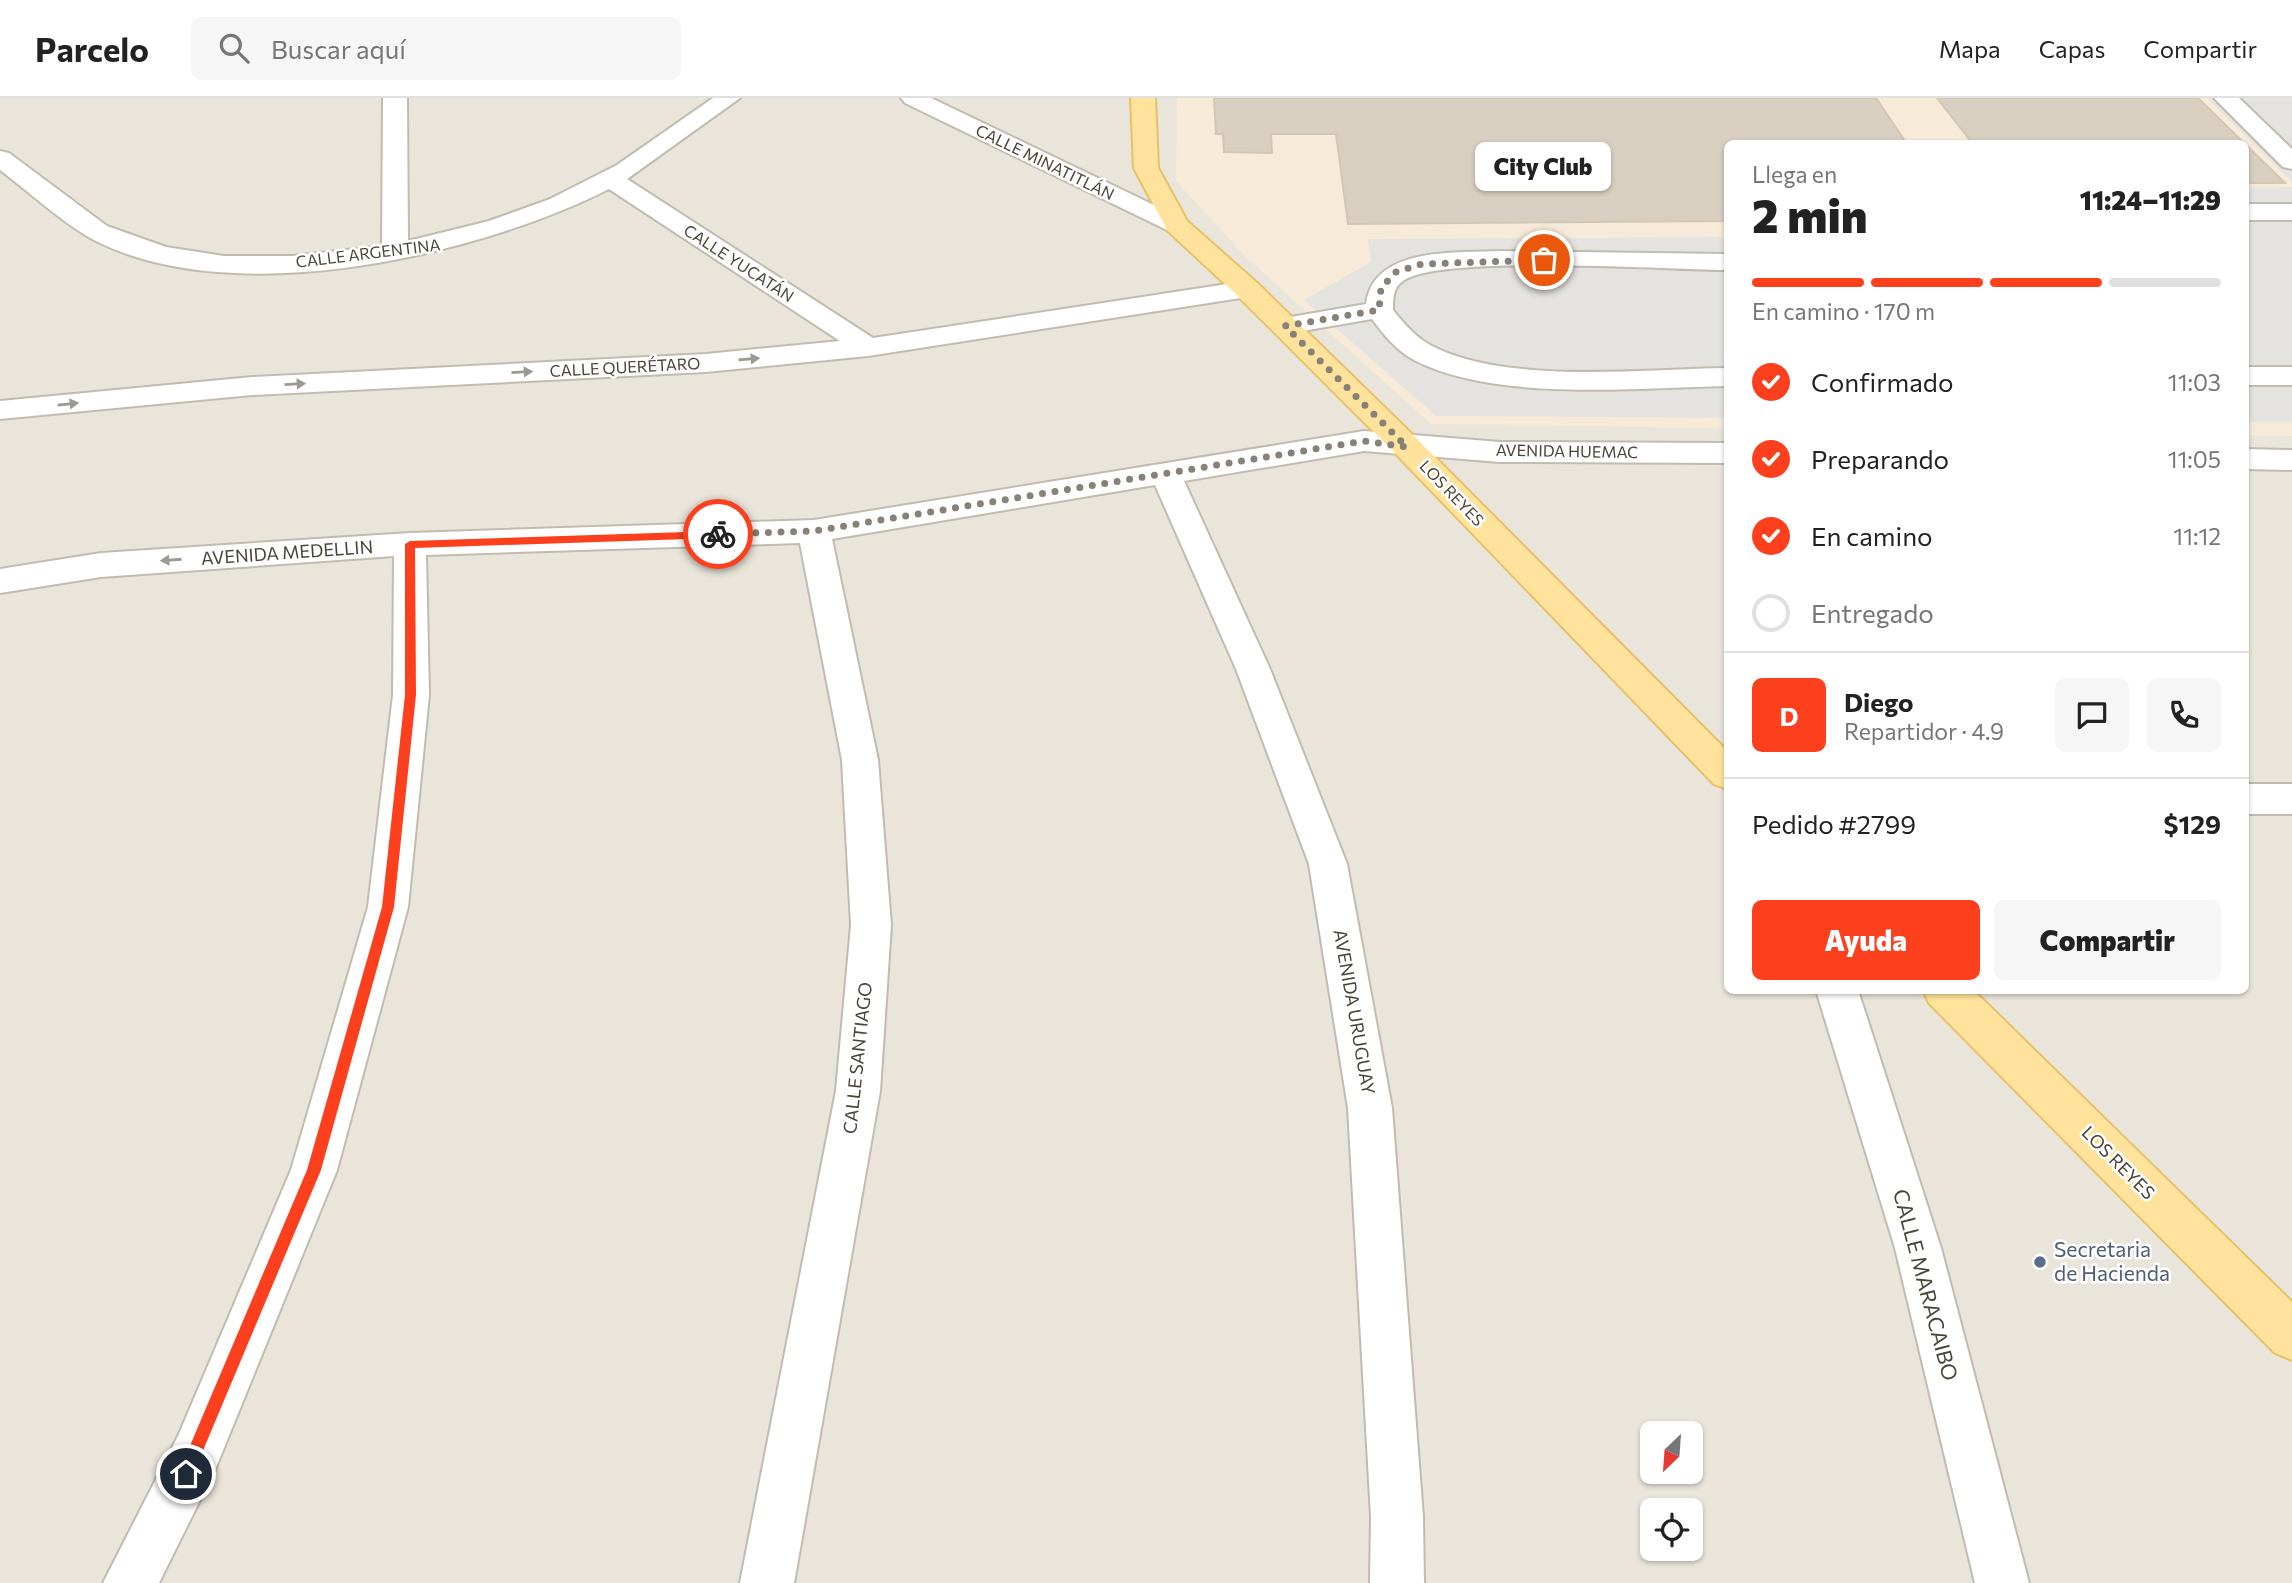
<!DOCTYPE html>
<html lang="es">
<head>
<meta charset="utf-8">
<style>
	:root { --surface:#fff; --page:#f6f6f6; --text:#222; --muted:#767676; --line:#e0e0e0; --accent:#fc3f1d }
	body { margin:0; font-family:Commissioner,sans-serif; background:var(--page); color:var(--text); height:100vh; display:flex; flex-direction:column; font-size:26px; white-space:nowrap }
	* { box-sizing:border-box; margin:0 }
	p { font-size:23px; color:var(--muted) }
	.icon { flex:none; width:38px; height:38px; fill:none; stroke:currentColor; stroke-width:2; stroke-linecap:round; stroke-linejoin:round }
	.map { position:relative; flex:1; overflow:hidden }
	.details { position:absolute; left:1724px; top:42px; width:525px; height:854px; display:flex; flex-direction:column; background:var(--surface); border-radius:10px; box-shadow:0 2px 5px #0004 }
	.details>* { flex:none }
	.needle { width:46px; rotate:205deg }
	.fabs { position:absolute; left:1640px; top:1323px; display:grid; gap:14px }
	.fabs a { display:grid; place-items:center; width:63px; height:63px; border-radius:10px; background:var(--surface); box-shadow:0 2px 5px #0004; font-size:35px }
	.pin { position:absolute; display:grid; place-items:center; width:60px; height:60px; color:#fff; margin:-30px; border:4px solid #fff; border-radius:50%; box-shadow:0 2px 7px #0007 }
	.courier { position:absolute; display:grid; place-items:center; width:70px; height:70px; margin:-35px; border:5px solid #fc3f1d; border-radius:50%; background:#fff; color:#222; box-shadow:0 2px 9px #0007 }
	.bubble { position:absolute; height:49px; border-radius:10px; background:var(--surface); box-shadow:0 2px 5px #0004; font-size:23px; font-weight:800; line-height:49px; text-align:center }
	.headline em { font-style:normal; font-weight:800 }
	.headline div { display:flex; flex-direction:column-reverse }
	.headline { display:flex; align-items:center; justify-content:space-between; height:119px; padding:0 28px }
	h1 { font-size:46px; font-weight:800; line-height:52px }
	.bar { display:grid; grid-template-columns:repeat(4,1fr); gap:10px 7px; align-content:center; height:84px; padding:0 28px }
	.bar i { height:9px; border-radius:5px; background:var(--line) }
	.bar .selected { background:var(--accent) }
	.bar p { grid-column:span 4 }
	.line { display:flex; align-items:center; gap:18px; padding:0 28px; border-top:2px solid var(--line) }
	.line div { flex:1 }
	.round { display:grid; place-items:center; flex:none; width:74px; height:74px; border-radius:10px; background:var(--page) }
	ol { padding:0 28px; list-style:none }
	li { display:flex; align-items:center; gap:21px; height:77px }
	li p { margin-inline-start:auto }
	li .icon { padding:7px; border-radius:50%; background:var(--accent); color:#fff; stroke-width:4 }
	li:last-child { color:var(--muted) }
	li i { width:38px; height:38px; border:4px solid var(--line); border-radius:50% }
	.action { display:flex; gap:14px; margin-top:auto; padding:14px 28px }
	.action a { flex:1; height:80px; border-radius:10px; background:var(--accent); color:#fff; font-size:28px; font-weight:800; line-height:80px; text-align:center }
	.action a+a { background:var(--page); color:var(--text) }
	header { display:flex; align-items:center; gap:42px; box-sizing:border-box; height:98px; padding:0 35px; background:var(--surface); border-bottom:2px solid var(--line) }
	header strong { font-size:33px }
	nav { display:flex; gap:38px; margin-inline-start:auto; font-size:24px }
	.search { width:490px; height:63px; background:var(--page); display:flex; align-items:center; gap:18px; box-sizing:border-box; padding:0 24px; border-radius:10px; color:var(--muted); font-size:26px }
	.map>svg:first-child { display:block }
</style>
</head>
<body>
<header>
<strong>Parcelo</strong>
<div class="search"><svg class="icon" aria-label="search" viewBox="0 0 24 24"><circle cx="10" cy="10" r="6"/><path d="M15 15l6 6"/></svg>Buscar aquí</div>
<nav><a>Mapa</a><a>Capas</a><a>Compartir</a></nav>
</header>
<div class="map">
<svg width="2292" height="1485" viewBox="0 0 2292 1485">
	<rect width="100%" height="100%" fill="#f6f3ec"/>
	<path fill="#eae5da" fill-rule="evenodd" d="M0 0H2292V1485H0ZM1727 46H2245V892H1727ZM1652 1335H1690V1374H1652ZM1652 1412H1690V1451H1652Z"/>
	<path fill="#f7ead8" d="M1177 0H2292V338L2245 337V46H1727V330L1431 326 1246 159 1176 83Z"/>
	<g fill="#e5e3e0">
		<path d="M2207 0H2292V84Z"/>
		<path d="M2292 89V324H2245V90Z"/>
		<path d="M1727 139V320L1436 318 1304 202 1371 164 1368 141Z"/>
	</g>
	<g fill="#d8cfc1" stroke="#d3c7b4" stroke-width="2">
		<path d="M1214 0H1876L1907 46H1727V123L1348 126 1336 36H1271L1272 55 1224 54 1223 36H1216Z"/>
		<path d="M1937 0H2198L2285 85H2245V46H1973Z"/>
	</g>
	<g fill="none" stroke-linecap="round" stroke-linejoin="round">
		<defs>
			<g id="minor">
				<path d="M383 0H407L408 143 489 123 550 101 617 67 713 0H740L627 81 873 240 1247 183 1257 185 1261 191 1257 197 1247 199 868 258 706 274 252 297 0 321V303L252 279 706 256 840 243 609 91C476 158 234 214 94 142 64 126 28 93 0 72V53L9 55 107 128 166 149 224 158H292L382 148Z"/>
				<path d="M901 0H931L1185 122 1189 127 1185 132H1167L905 5Z"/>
				<path d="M2214 0H2239L2292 51V71L2283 69Z"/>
				<rect x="2245" y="106" width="47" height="16"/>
				<path d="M1501 153 1727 156V172C1670 172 1440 156 1403 183 1393 189 1393 201 1393 212 1405 227 1418 242 1436 250 1512 286 1643 271 1727 270V288C1637 290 1495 304 1414 262 1397 253 1384 237 1372 221L1285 236 1275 234 1271 228 1275 222 1285 220 1366 206C1373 148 1457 155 1501 153Z"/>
				<rect x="2245" y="269" width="47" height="18"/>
				<path d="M1364 333 1500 344 1727 345V365L1500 364 1364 353 1184 383 1270 571 1347 766 1392 1010 1423 1419 1424 1485H1370L1371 1419 1348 1010 1309 766 1236 571 1155 387 832 441 878 662 891 827 880 993 794 1485H740L836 993 851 827 842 662 800 445 426 457 429 597 408 809 337 1072 215 1372 159 1485H103L179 1336 291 1072 368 809 393 597 394 458 101 479 0 495V471L101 455 410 435 814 422Z"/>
				<path d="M2245 351 2292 352V372L2245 371Z"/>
				<rect x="2245" y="686" width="47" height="30"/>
				<path d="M1816 892H1858L1941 1150 2029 1485H1975L1895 1150Z"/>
			</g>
			<g id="major">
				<path d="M1131 0H1155L1158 70 1187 123 1257 185 1418 342 1727 653V691L1714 686 1396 356 1237 197 1167 132 1134 70Z"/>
				<path d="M1923 892H1973L2292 1204V1262L2275 1255 1929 905Z"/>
			</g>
		</defs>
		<use href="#minor" stroke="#c2bbae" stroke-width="4"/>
		<use href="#major" stroke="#e6c16a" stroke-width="4"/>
		<use href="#minor" fill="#fff" fill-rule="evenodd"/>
		<use href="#major" fill="#ffe39c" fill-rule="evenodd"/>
	</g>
	<defs><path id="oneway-solid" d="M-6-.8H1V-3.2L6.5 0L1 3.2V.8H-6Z" transform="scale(1.75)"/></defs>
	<g fill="#9c9892">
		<use href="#oneway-solid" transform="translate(749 261) rotate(-5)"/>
		<use href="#oneway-solid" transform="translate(522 274) rotate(-3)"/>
		<use href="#oneway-solid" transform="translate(295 286) rotate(-3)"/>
		<use href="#oneway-solid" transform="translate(68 306) rotate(-6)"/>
		<use href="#oneway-solid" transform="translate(171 462) rotate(176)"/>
	</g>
	<path fill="#fc3f1d" d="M718 433 723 436 718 440 415 450 416 597 394 809 321 1072 191 1381H181L178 1376 307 1072 382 809 405 597V446L410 443Z"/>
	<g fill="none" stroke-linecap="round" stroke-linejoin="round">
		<path stroke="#878178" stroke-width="7" stroke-dasharray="0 12.6" d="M718 436 814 433 1364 343 1407 349 1285 228 1379 212 1381 190 1396 174 1422 166 1544 162"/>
	</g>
	<circle fill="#5c6f8a" stroke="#fff" stroke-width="2.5" cx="2040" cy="1164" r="7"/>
	<g text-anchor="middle" stroke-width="5" stroke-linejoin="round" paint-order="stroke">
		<g font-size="16" fill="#4b4439" stroke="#fff">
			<text transform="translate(1045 64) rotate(26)" y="6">CALLE MINATITLÁN</text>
			<text transform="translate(368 155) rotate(-7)" y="6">CALLE ARGENTINA</text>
			<text transform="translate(739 165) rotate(33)" y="6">CALLE YUCATÁN</text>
			<text transform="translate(625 269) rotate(-3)" y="6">CALLE QUERÉTARO</text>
			<text transform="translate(1567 353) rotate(1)" y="6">AVENIDA HUEMAC</text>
			<text transform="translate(1452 395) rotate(46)" y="6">LOS REYES</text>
		</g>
		<g font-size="18" fill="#4b4439" stroke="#fff">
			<text transform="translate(287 455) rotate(-4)" y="6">AVENIDA MEDELLIN</text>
			<text transform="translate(1354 914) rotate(80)" y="6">AVENIDA URUGUAY</text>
			<text transform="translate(858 960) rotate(-84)" y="6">CALLE SANTIAGO</text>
			<text transform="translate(2118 1065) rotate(45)" y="6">LOS REYES</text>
		</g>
		<g font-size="21" fill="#4e5e75" stroke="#fff" text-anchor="start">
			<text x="2054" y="1159">Secretaria<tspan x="2054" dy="24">de Hacienda</tspan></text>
		</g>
		<g font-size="21" fill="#4b4439" stroke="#fff">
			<text transform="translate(1925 1187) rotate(75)" y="7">CALLE MARACAIBO</text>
		</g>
	</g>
</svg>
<div class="fabs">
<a><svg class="needle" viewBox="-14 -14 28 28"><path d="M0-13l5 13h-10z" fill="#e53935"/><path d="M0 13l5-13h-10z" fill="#767676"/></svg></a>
<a><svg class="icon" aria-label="locate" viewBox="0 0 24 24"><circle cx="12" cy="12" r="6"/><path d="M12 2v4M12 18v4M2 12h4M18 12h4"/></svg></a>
</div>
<div class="pin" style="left:1544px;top:162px;background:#ea580c"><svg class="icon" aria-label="bag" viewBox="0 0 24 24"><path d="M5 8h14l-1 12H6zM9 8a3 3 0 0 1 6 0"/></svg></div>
<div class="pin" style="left:186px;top:1376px;background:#1f2937"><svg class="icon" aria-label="home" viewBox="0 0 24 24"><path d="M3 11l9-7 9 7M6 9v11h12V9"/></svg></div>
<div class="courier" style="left:718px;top:436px"><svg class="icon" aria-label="bike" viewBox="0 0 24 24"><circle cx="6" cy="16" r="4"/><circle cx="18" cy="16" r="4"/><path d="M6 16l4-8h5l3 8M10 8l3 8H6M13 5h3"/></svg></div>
<div class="bubble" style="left:1475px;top:44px;width:136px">City Club</div>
<section class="details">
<div class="headline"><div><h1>2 min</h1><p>Llega en</p></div><em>11:24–11:29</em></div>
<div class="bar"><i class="selected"></i><i class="selected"></i><i class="selected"></i><i></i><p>En camino · 170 m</p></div>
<ol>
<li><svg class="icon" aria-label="check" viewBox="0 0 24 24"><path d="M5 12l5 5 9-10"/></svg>Confirmado<p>11:03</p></li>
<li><svg class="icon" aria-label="check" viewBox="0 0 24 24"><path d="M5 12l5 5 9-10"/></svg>Preparando<p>11:05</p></li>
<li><svg class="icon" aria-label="check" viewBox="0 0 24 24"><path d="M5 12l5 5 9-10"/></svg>En camino<p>11:12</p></li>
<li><i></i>Entregado</li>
</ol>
<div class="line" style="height:126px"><b class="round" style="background:var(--accent);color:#fff">D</b><div><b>Diego</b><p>Repartidor · 4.9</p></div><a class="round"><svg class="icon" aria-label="chat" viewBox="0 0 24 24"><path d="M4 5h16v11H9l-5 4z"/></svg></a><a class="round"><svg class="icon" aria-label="phone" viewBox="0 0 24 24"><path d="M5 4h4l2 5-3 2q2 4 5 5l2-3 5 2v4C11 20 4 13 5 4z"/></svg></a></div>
<div class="line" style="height:91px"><div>Pedido #2799</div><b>$129</b></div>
<div class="action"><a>Ayuda</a><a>Compartir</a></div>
</section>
</div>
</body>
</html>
